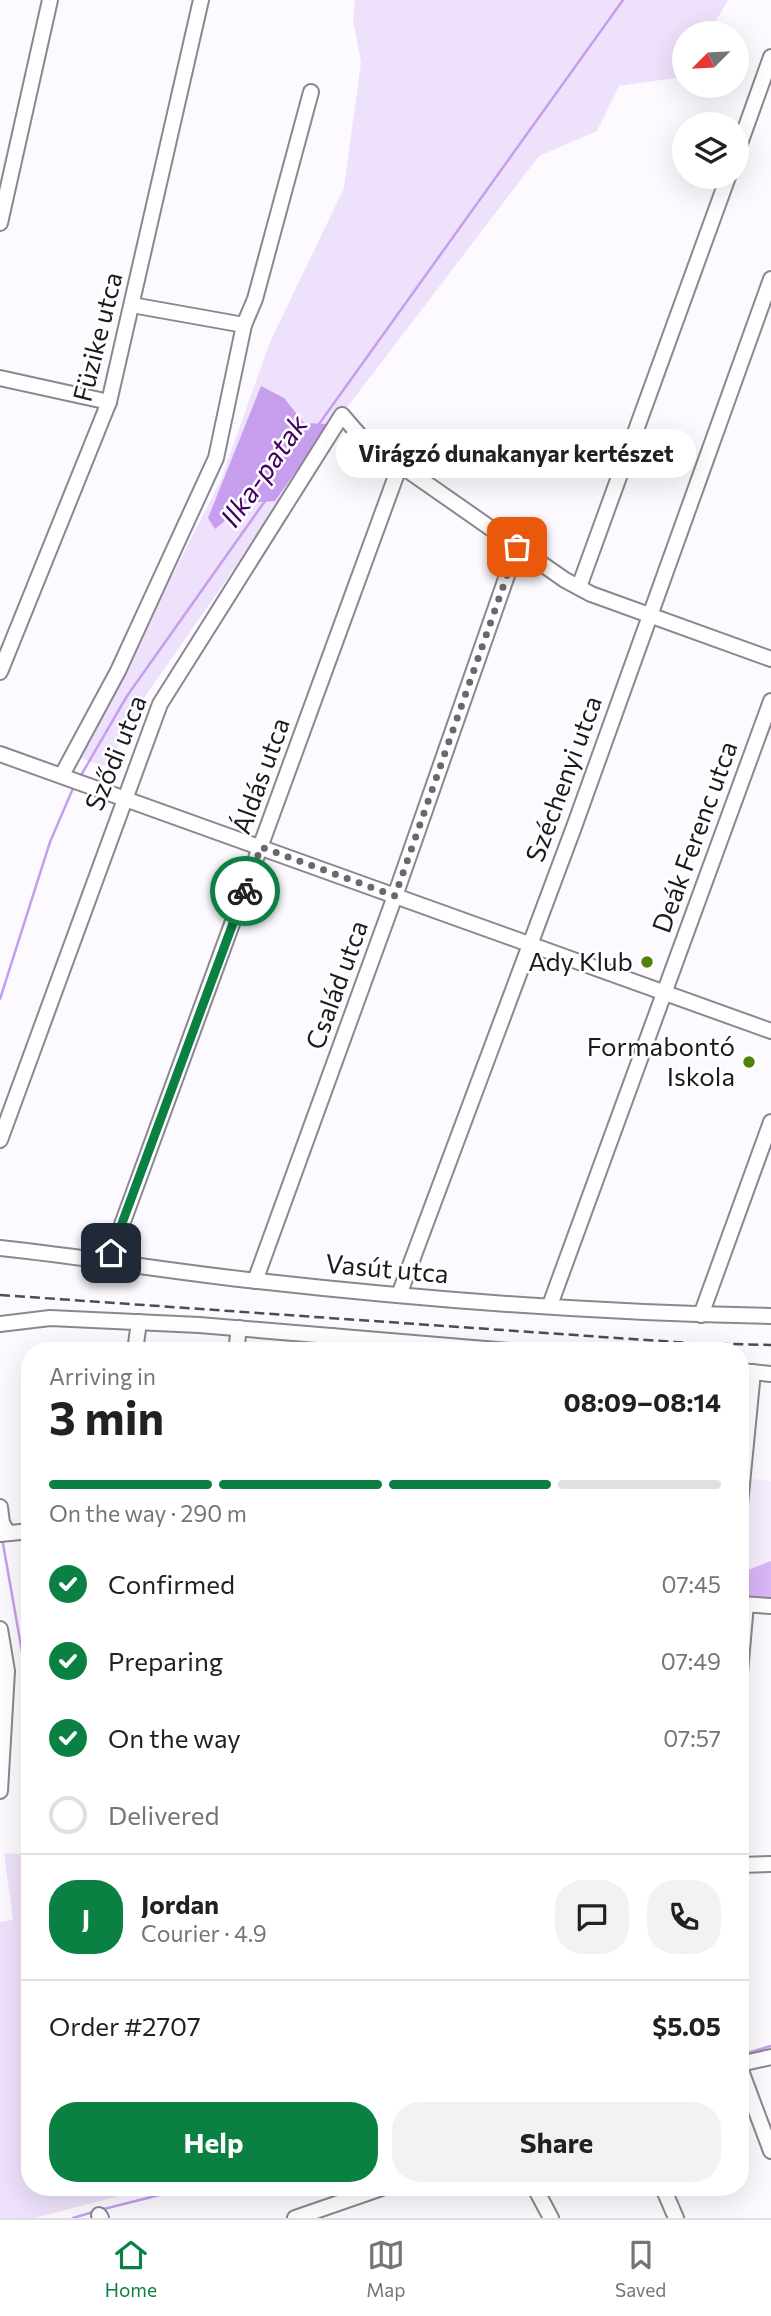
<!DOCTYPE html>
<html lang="en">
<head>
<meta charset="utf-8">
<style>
	:root { --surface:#fff; --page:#f2f2f2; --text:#202124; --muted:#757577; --line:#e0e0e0; --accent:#0b8043 }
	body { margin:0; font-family:Commissioner,sans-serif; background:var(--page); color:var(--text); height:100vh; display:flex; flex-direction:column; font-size:26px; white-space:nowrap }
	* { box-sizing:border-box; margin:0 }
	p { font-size:23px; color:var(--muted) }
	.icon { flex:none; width:38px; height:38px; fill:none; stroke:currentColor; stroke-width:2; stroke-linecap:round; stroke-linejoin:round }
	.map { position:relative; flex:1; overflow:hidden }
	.details { position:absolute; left:21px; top:1342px; width:728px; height:854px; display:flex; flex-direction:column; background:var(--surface); border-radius:28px; box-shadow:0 7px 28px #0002 }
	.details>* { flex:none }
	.needle { width:46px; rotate:246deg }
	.controls { position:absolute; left:672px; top:21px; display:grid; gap:14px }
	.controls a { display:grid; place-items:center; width:77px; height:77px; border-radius:50%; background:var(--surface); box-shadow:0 7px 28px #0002; font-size:35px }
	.pin { position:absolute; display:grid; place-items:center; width:60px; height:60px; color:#fff; margin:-30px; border-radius:14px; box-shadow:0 4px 10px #0006 }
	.courier { position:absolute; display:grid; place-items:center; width:70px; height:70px; margin:-35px; border:5px solid #0b8043; border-radius:50%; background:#fff; color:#222; box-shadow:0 2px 9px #0007 }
	.bubble { position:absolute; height:49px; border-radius:24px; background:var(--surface); box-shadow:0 7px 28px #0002; font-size:23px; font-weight:700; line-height:49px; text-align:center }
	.headline em { font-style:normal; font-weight:700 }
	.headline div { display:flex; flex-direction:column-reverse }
	.headline { display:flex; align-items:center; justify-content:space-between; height:119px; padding:0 28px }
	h1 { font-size:46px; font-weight:700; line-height:52px }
	.bar { display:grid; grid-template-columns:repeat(4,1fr); gap:10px 7px; align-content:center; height:84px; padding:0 28px }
	.bar i { height:9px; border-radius:5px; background:var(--line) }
	.bar .on { background:var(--accent) }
	.bar p { grid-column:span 4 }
	.line { display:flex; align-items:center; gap:18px; padding:0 28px; border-top:2px solid var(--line) }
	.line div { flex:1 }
	.round { display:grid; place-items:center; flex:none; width:74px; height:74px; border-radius:28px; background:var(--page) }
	ol { padding:0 28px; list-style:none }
	li { display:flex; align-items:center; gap:21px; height:77px }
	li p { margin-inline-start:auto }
	li .icon { padding:7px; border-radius:50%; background:var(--accent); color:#fff; stroke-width:4 }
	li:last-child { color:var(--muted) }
	li i { width:38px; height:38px; border:4px solid var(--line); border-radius:50% }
	.action { display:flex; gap:14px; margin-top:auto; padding:14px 28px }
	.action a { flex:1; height:80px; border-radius:28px; background:var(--accent); color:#fff; font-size:28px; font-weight:700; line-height:80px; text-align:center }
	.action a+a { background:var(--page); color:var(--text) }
	.tab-bar { display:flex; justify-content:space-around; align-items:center; height:98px; border-top:2px solid var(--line); background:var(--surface); font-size:19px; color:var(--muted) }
	.tab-bar a { display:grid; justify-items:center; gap:4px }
	.tab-bar .on { color:var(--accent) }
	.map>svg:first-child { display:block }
</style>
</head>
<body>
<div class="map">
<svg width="771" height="2218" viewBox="0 0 771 2218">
	<rect width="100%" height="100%" fill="#fcfaff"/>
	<path fill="#f6eefd" d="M750 1479 771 1481V1601L740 1598V1515H747Z"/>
	<g fill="#eee1fb">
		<path d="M355 0H728L709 33H684L683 77 619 86 597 131 539 156 345 410 137 708 108 767 79 758 220 482 270 342 344 188 361 62 353 20Z"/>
		<path d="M4 1853 30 1855V2188H151L34 2218H0V1922L13 1920Z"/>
	</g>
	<path fill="#d8b7f7" d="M771 1561V1598L740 1595V1567L748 1570Z"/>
	<path fill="#c79eed" d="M261 386 284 398 304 423 329 424 275 501 246 503 215 529 208 518Z"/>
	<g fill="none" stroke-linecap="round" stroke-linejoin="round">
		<g stroke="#c79eed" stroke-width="2.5">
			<path d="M319 424 623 0"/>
			<path d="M80 777 127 696 265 501"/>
			<path d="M0 999 50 842 74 786"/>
			<path d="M2 1538 30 1697"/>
			<path d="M740 2055 771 2046"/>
			<path d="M100 2210 175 2191 202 2188"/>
			<path d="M73 2218 93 2212"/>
		</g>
		<defs>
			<g id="minor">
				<path d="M737 152 771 57"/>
				<path d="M0 223 50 0"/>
				<path d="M132 305 244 325"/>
				<path d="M0 378 109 402"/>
				<path d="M579 587 728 177"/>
				<path d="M0 672 109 402 201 0"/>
				<path d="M0 754 771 1031"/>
				<path d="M62 775 118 671 216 458 244 325 255 299 311 92"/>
				<path d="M0 1140 160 704 342 415 361 437 390 458 565 580 591 594 771 659"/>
				<path d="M0 1248C86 1257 172 1272 258 1281 428 1300 600 1313 771 1316"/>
				<path d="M109 1260 400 465"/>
				<path d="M255 1281 395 896 517 547"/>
				<path d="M399 1295 574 827 771 279"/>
				<path d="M550 1305 771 701"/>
				<path d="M701 1315 771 1122"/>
				<path d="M0 1324 50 1318 199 1325 509 1351"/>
				<path d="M135 1351 139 1322"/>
				<path d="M236 1351 239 1328"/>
				<path d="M330 1351 332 1336"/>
				<path d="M740 1371 771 1374"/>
				<path d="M740 1504 753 1372"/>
				<path d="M0 1507 2 1523 8 1533"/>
				<path d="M0 1534 30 1531"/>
				<path d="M740 1604 771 1606"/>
				<path d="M0 1629 7 1671 0 1791"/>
				<path d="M740 1673 746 1604"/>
				<path d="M740 1865 771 1864"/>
				<path d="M740 2064 771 2057"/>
				<path d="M740 2068 771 2151"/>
				<path d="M535 2188 551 2218"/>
				<path d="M663 2188 676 2218"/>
				<path d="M99 2215 101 2218"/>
				<path d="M295 2218 382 2188"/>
			</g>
		</defs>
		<use href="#minor" stroke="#8b8690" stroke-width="18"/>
		<use href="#minor" stroke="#fff" stroke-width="14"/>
		<path stroke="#4e4c50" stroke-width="2.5" stroke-dasharray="10 5" stroke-linecap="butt" d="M0 1295 689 1343 771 1345"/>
	</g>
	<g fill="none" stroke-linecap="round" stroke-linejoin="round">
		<path stroke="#6a686d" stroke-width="7" stroke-dasharray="0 12.6" d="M245 891 261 847 395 896 517 547"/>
		<path stroke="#0b8043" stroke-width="9" d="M111 1253 245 891"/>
	</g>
	<g fill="#538009" stroke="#fff" stroke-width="2.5">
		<circle cx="647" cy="962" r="7"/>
		<circle cx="749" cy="1062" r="7"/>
	</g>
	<g text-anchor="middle" stroke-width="5" stroke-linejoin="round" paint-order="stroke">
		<g font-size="26" fill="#1c1a1e" stroke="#fff">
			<text transform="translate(98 337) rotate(-76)" y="9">Füzike utca</text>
			<text transform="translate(116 753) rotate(-68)" y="9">Sződi utca</text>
			<text transform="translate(261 776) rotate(-70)" y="9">Áldás utca</text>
			<text transform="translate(564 779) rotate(-70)" y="9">Széchenyi utca</text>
			<text transform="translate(695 837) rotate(-70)" y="9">Deák Ferenc utca</text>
			<text transform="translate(337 985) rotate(-70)" y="9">Család utca</text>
			<text transform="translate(387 1269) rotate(5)" y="9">Vasút utca</text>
		</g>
		<g font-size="26" fill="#1c1a1e" stroke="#fff" text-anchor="end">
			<text x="633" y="971">Ady Klub</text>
			<text x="735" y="1056">Formabontó<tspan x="735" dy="30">Iskola</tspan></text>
		</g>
		<g font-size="28" font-style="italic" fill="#400162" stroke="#fff">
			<text transform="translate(264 471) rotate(-55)" y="10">Ilka-patak</text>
		</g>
	</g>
</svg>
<div class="controls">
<a><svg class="needle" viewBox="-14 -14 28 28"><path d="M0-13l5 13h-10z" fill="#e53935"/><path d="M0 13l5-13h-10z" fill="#757577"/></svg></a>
<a><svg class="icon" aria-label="layers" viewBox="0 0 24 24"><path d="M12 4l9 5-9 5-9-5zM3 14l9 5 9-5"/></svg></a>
</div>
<div class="pin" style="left:517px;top:547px;background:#ea580c"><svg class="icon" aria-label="bag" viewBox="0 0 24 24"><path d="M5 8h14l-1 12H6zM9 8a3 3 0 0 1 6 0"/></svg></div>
<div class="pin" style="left:111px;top:1253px;background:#1f2937"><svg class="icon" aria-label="home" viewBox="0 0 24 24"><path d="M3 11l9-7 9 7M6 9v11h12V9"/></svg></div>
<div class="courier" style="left:245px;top:891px"><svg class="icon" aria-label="bike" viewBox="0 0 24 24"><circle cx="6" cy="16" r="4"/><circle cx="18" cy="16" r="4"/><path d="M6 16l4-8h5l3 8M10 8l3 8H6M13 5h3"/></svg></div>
<div class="bubble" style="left:336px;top:429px;width:360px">Virágzó dunakanyar kertészet</div>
<section class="details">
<div class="headline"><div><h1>3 min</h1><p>Arriving in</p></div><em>08:09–08:14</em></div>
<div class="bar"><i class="on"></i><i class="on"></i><i class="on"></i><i></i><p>On the way · 290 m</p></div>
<ol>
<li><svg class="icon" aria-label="check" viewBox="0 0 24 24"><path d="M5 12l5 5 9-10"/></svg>Confirmed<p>07:45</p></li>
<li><svg class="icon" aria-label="check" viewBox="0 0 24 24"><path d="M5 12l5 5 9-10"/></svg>Preparing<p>07:49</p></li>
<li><svg class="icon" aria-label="check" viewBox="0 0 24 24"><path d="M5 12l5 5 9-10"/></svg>On the way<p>07:57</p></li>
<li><i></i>Delivered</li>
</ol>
<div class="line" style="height:126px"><b class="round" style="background:var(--accent);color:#fff">J</b><div><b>Jordan</b><p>Courier · 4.9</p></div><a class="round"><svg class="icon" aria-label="chat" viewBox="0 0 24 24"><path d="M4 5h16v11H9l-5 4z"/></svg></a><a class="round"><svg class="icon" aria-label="phone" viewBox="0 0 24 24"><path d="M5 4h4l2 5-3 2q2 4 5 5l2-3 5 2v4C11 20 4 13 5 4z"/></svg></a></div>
<div class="line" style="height:91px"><div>Order #2707</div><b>$5.05</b></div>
<div class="action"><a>Help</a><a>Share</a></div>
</section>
</div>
<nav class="tab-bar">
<a class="on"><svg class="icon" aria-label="home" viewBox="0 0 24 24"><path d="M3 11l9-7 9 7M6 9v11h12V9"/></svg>Home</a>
<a><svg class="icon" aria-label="map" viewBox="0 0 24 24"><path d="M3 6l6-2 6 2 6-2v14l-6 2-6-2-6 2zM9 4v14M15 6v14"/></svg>Map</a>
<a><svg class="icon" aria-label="saved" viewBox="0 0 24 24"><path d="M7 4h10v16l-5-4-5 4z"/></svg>Saved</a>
</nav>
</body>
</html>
